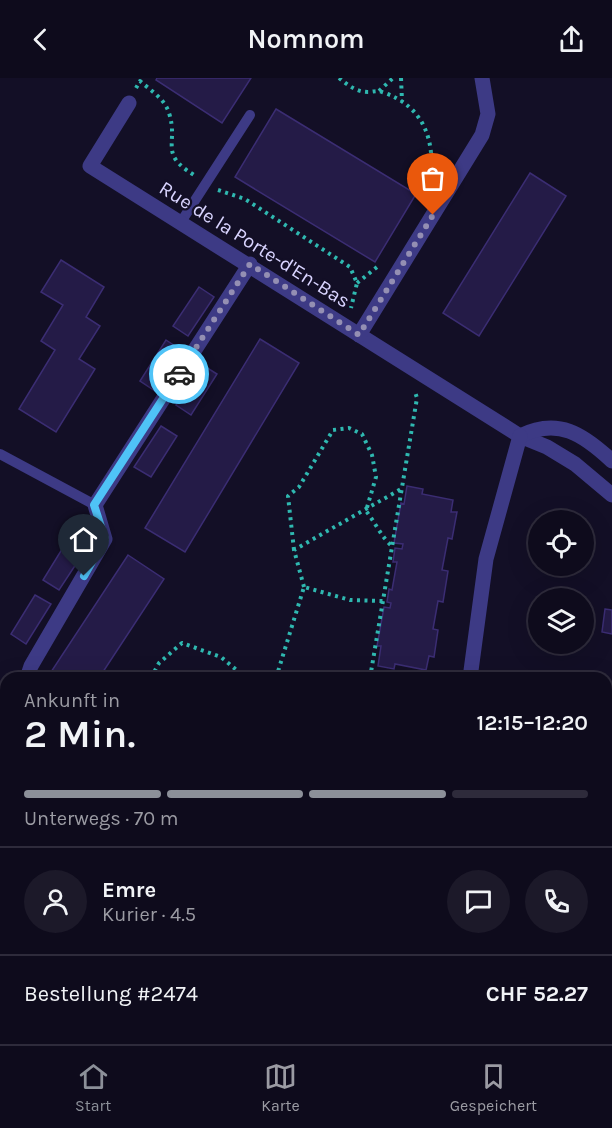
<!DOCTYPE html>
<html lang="de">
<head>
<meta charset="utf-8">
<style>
	:root { --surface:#0e0b1c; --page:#1c1929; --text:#f1f3f6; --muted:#9b9ba3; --line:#2e2b3b; --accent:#8c9099 }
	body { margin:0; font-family:Karla,sans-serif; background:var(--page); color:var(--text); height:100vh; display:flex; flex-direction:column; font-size:22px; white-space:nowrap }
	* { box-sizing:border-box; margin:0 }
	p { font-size:20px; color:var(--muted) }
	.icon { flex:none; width:33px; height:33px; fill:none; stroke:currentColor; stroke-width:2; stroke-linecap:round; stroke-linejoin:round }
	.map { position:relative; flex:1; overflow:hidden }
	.details { position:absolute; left:0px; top:594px; width:612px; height:372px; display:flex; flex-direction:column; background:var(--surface); border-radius:18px 18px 0 0; box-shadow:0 6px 24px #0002,0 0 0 2px var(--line) }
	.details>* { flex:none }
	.buttons { position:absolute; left:528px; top:432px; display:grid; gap:12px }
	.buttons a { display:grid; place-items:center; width:66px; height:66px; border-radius:50%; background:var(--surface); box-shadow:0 6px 24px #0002,0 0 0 2px var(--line); font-size:30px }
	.pin { position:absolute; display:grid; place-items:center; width:51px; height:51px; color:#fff; margin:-62px -26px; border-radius:50% 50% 50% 0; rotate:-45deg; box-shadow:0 0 6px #0007 }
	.pin .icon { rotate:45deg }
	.courier { position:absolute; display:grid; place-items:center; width:60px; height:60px; margin:-30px; border:4px solid #4fc3f7; border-radius:50%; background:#fff; color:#222; box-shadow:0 2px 8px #0007 }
	.overview em { font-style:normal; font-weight:600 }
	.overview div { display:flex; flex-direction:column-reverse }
	.overview { display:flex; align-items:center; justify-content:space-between; height:102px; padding:0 24px }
	h1 { font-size:39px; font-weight:600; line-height:45px }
	.bar { display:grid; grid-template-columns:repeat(4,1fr); gap:9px 6px; align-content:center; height:72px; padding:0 24px }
	.bar i { height:8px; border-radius:4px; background:var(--line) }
	.bar .active { background:var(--accent) }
	.bar p { grid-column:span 4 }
	.line { display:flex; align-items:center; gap:15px; padding:0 24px; border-top:2px solid var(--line) }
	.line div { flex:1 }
	.round { display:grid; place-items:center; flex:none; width:63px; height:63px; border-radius:32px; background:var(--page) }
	header { display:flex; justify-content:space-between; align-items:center; height:78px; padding:0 24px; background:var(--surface); font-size:27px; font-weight:600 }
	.tabs { display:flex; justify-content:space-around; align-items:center; height:84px; border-top:2px solid var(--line); background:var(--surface); font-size:16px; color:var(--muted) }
	.tabs a { display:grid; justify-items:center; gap:3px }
	.tabs .active { color:var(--accent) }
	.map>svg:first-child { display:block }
</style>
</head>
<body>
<header><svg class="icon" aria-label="back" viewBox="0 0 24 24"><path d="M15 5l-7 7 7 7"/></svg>Nomnom<svg class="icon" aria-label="share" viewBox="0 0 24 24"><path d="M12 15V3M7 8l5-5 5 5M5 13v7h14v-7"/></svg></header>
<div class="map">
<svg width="612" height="966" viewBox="0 0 612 966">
	<rect width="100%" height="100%" fill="#130f26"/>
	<g fill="#241b47" stroke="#3b2d73" stroke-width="1.5">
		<path d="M157 0H251L222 45 156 2Z"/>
		<path d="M276 31 416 116 375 184 235 99Z"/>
		<path d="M530 95 566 118 479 258 443 235Z"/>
		<path d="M61 182 104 209 86 239 100 248 79 281 95 291 56 354 19 331 55 272 41 263 63 227 41 214Z"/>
		<path d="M199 209 214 219 188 258 173 248Z"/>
		<path d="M260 261 299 285 185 474 145 450Z"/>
		<path d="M166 262 181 272 155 313 140 303Z"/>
		<path d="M201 286 217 296 191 337 176 327Z"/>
		<path d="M161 348 177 358 151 399 134 389Z"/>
		<path d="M407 408 423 411 422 416 453 422 451 434H457L452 461 448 460 442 492 448 493 443 524 438 523 433 551 438 552 434 579 429 578 426 592 395 586 394 591 378 588 381 568H377L384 529 390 530 391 525 387 524 389 511 392 512 397 484H393L395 470 402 471 403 466 394 465 401 425 404 426Z"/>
		<path d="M67 463 84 474 59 512 43 502Z"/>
		<path d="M128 477 164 501 99 600H53L49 597Z"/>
		<path d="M35 517 51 526 26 566 11 556Z"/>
		<path d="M605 531 612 532V556L602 554Z"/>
		<path d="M612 722V739H606V723Z"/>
		<path d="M0 742 6 745V807L0 809Z"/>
		<rect x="606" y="790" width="6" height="62"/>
		<path d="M29 960H57L56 966H28Z"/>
		<path d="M129 960H148L147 966H129Z"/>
		<path d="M536 960H590L588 966H534Z"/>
	</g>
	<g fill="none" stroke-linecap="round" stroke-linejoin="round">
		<g stroke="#2fb8b0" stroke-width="4" stroke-dasharray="3 4.5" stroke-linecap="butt">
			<path d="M339 0C348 7 356 14 368 14 373 14 377 12 382 14 425 28 436 64 430 105"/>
			<path d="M401 0 402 23"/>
			<path d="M136 10 140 3C150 12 165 21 169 35 179 66 158 75 194 97"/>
			<path d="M379 13 393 0"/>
			<path d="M218 112 245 121 350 189 357 205 351 230"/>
			<path d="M357 205 377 189"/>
			<path d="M294 472 288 418 299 409 333 352 349 350 362 356 372 377 376 399 366 433C375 444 382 460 392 468"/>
			<path d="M304 509 294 472 401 411"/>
			<path d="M151 600 159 585 182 565 221 579 246 600"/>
			<path d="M276 600 304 509 350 522 383 523"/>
			<path d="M370 600 417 320 415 314"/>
			<path d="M295 966 296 960"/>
		</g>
		<g stroke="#3d3a85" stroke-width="10">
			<path d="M181 144 250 37"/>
			<path d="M0 376 95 427"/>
			<path d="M606 781H612"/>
		</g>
		<g stroke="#3d3a85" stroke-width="15">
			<path d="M129 25 90 88 520 358 547 369 575 386 612 417"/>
			<path d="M359 257 482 57 488 36 482 0"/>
			<path d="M520 358C558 339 583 356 612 383"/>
			<path d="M27 600 31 588 105 461 95 427 250 186"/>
			<path d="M470 600 486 481 520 358"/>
			<path d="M0 847 6 853"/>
			<path d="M0 966 6 918"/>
			<path d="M380 966 381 960"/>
		</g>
	</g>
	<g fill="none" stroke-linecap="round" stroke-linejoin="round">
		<path stroke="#948fb3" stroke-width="6" stroke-dasharray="0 10.8" d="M179 296 250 186 359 257 433 137"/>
		<path stroke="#4fc3f7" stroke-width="8" d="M84 498 105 461 94 427 179 296"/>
	</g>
	<g text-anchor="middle" stroke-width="4.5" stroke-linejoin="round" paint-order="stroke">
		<g font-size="20" fill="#d9d4ff" stroke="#130f26">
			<text transform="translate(255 166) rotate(32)" y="7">Rue de la Porte-d'En-Bas</text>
		</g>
	</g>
</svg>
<div class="buttons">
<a><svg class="icon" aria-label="locate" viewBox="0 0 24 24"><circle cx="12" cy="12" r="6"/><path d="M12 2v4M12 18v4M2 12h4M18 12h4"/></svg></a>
<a><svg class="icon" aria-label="layers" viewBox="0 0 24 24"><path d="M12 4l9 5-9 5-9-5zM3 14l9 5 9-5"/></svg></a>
</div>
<div class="pin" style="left:433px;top:137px;background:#ea580c"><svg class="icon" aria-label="bag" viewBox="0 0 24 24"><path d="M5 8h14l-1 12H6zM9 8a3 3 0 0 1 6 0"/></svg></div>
<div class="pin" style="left:84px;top:498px;background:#1f2937"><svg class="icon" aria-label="home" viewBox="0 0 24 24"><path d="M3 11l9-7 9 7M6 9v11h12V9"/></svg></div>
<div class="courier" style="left:179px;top:296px"><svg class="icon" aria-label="car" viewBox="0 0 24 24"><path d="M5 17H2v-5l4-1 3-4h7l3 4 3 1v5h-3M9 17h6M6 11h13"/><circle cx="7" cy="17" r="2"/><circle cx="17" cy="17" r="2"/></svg></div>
<section class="details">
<div class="overview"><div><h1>2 Min.</h1><p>Ankunft in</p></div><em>12:15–12:20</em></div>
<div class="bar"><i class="active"></i><i class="active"></i><i class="active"></i><i></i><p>Unterwegs · 70 m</p></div>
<div class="line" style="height:108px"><a class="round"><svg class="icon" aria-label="person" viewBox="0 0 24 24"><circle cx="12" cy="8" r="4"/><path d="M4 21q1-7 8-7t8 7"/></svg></a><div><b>Emre</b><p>Kurier · 4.5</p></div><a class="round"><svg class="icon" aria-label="chat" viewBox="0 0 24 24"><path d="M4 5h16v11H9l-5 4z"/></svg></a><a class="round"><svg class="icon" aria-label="phone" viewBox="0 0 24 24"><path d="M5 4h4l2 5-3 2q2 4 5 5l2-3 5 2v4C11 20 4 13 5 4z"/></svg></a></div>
<div class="line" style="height:78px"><div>Bestellung #2474</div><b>CHF 52.27</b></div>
</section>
</div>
<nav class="tabs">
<a class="active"><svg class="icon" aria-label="home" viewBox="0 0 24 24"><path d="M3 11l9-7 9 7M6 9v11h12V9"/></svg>Start</a>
<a><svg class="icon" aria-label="map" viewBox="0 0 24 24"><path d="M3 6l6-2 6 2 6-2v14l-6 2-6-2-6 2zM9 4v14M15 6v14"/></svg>Karte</a>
<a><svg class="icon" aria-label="saved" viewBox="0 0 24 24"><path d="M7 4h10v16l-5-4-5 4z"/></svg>Gespeichert</a>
</nav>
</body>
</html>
